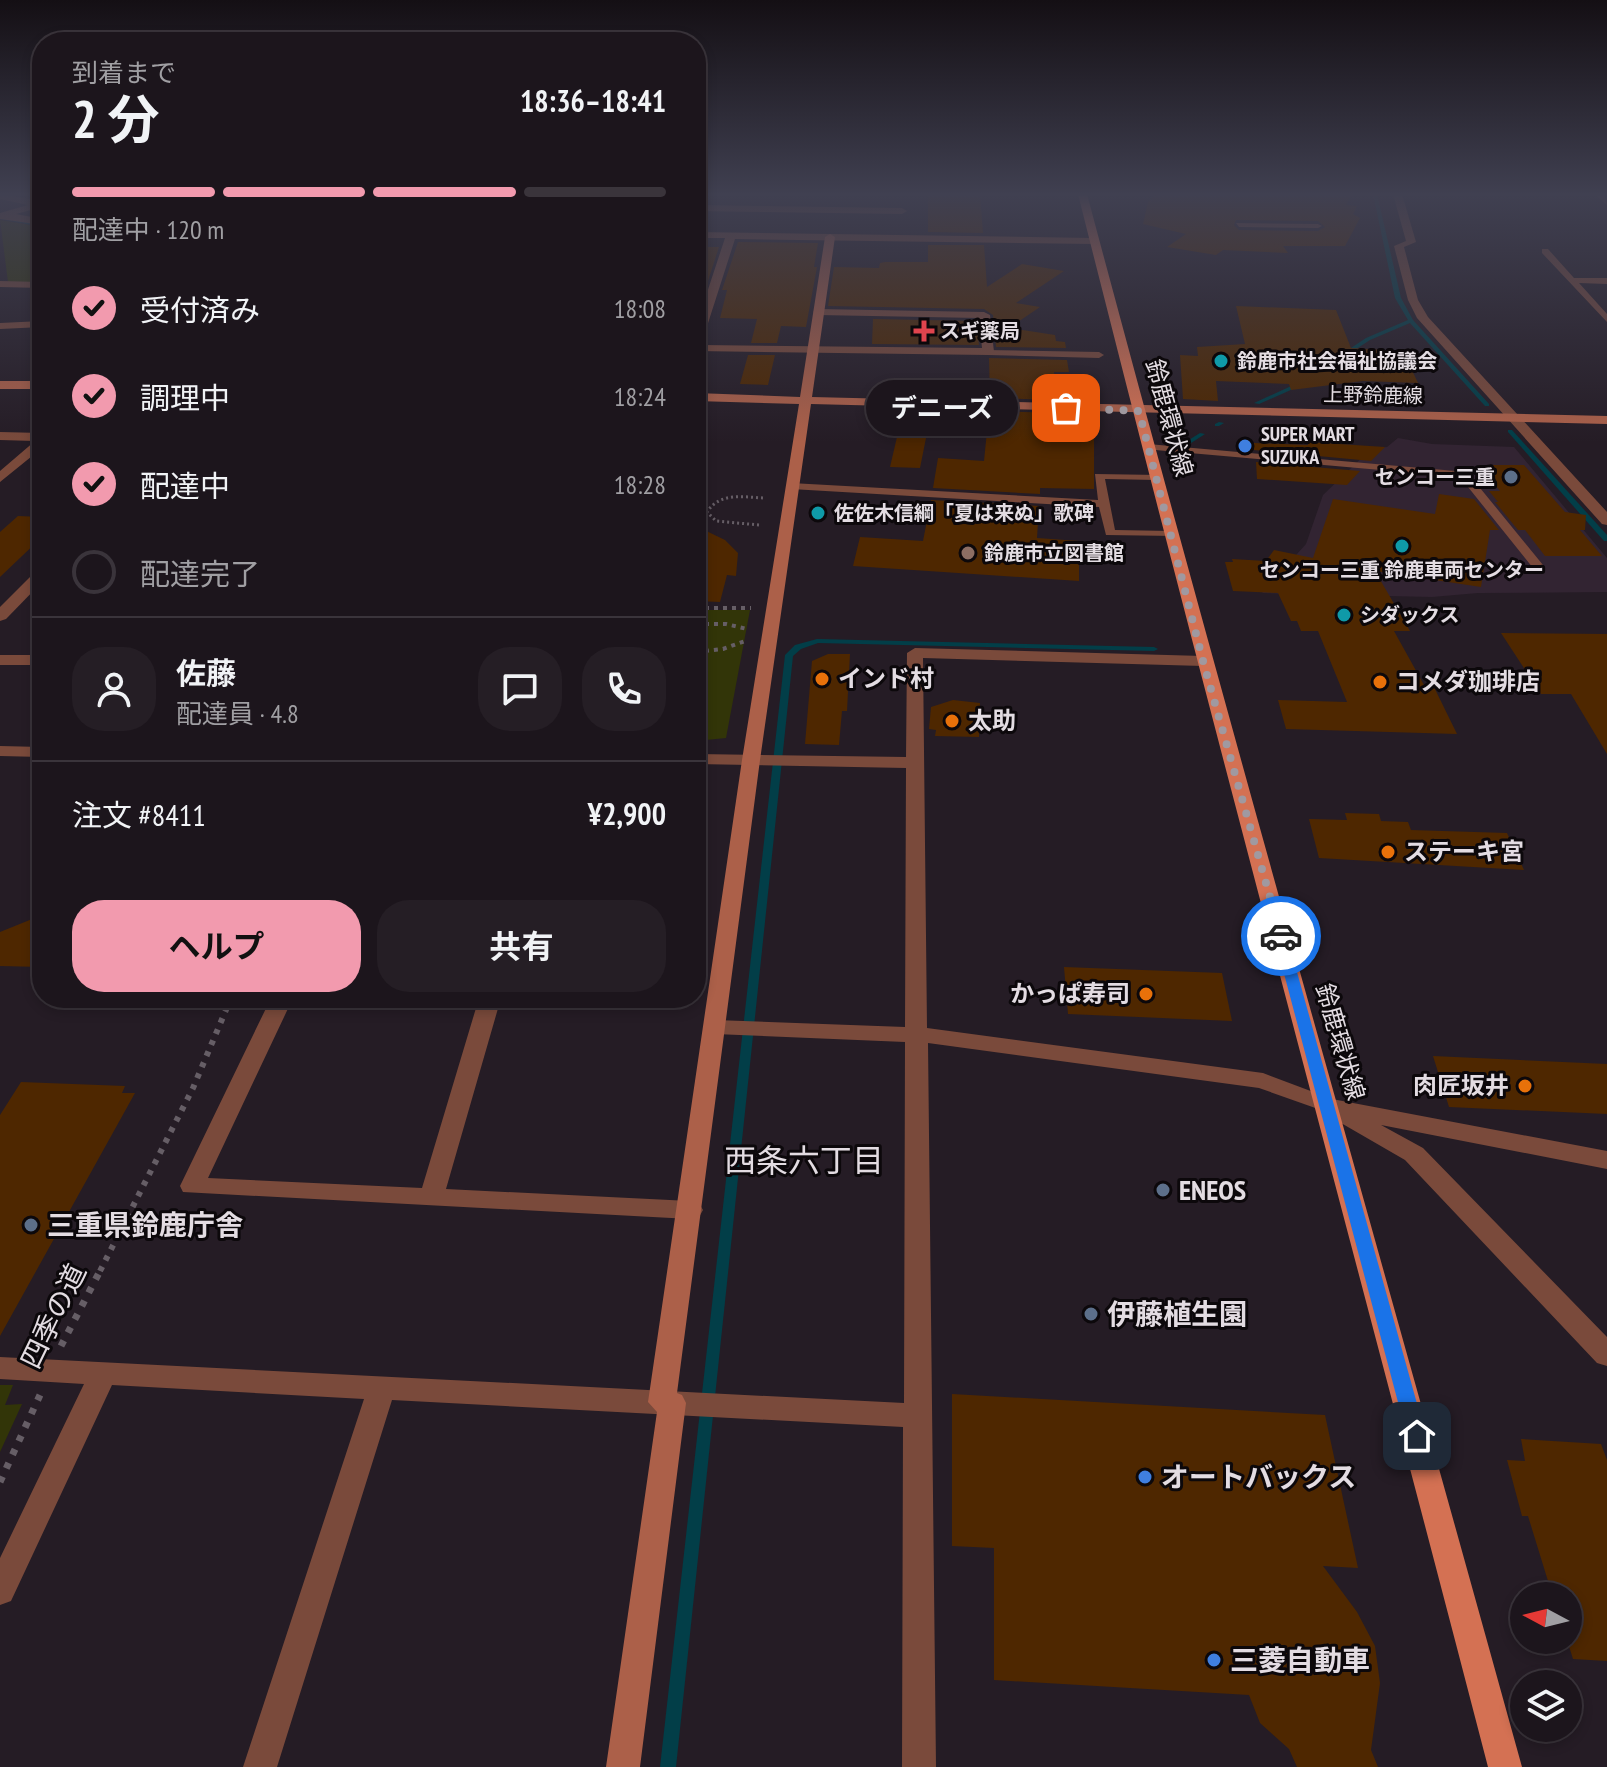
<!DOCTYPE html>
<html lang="ja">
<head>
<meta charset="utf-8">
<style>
	:root { --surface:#1c151c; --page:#251e25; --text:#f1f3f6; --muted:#a09fa3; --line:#3a343b; --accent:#f29aae }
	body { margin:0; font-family:"PT Sans Narrow","Noto Sans JP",sans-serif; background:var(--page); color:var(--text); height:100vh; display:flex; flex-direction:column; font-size:30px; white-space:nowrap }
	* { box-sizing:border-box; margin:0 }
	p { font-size:26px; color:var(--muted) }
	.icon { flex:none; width:44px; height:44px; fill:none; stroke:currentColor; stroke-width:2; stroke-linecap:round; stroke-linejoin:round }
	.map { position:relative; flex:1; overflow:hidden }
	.sheet { position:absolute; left:32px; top:32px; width:674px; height:976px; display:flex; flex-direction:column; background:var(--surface); border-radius:32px; box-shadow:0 4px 12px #0003,0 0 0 2px var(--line) }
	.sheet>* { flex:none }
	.needle { width:52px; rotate:277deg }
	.controls { position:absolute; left:1510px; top:1582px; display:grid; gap:16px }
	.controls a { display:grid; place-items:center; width:72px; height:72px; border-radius:50%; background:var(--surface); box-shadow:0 4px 12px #0003,0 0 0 2px var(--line); font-size:40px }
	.pin { position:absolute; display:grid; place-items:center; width:68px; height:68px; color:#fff; margin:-34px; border-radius:16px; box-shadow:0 4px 12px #0006 }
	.courier { position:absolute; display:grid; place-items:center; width:80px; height:80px; margin:-40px; border:6px solid #1a73e8; border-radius:50%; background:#fff; color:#222; box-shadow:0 2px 10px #0007 }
	.bubble { position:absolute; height:56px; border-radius:28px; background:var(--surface); box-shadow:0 4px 12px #0003,0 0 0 2px var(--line); font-size:26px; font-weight:700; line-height:56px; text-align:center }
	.headline em { font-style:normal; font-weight:700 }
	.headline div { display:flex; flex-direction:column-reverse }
	.headline { display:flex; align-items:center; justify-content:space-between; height:136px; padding:0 40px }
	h1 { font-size:52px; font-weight:700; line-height:60px }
	.bar { display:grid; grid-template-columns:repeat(4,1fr); gap:12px 8px; align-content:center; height:96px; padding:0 40px }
	.bar i { height:10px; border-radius:6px; background:var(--line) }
	.bar .selected { background:var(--accent) }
	.bar p { grid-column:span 4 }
	.line { display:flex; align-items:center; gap:20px; padding:0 40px; border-top:2px solid var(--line) }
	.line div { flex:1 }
	.round { display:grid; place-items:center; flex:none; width:84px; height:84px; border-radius:32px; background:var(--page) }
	ol { padding:0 40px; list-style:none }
	li { display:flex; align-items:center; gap:24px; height:88px }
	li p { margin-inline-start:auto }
	li .icon { padding:8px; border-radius:50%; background:var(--accent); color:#111; stroke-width:4 }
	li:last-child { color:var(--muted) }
	li i { width:44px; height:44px; border:4px solid var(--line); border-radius:50% }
	.action { display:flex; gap:16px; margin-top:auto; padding:16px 40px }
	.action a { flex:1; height:92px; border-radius:32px; background:var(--accent); color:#111; font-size:32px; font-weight:700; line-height:92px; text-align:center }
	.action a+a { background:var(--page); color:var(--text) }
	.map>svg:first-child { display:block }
</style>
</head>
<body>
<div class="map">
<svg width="1607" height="1767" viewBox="0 0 1607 1767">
	<rect width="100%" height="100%" fill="#251c25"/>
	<path fill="#322432" d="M1398 438 1432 444 1514 447 1607 558V592L1478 593 1432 597 1262 593 1306 544 1323 495 1372 448 1387 447Z"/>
	<g fill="#323508">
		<path d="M0 220 42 227V283L8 282Z"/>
		<path d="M696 610H750L726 738 696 741Z"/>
		<path d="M0 1385H13L5 1405 22 1404 0 1452Z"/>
	</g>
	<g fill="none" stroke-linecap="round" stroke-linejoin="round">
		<g fill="#023e48" fill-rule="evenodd">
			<path d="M1373 194H1377L1401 298 1413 320 1489 404V406H1485L1410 323 1370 340 1347 355 1342 354 1366 338 1408 320 1395 298Z"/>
			<path d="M0 217 42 225V227L0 219Z"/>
			<path d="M1300 382 1302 383V385L1259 404 1254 403Z"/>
			<path d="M1219 422 1224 423 1219 426H1215V424Z"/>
			<path d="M1508 430H1512L1607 535V541H1604L1508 432Z"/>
			<path d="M1200 433 1205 434 1188 445H1184V443Z"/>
			<path d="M817 639 1154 647 1158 649 1154 651 818 643 801 649 793 656 676 1767H660L785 655 795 645Z"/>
		</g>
	</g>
	<g fill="#4e2700" fill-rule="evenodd">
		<path d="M928 194H980L983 233 928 232Z"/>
		<path d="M1155 194H1352L1346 205 1357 206 1353 214 1360 218 1345 246H1283L1288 253 1223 250 1216 255 1167 247 1186 234 1143 224 1148 202ZM1236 220 1318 221 1325 227 1318 231 1239 230 1234 225Z"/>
		<path d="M738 242 818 243 814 267H817L806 327 781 326 777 343H751L757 319 720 318 727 290H722Z"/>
		<path d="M928 245H984L987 287 1022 264 1064 271 1016 303 1040 307 1009 328 1055 335 1056 341 1065 342 1066 348 996 347 993 315 984 309 828 306 834 267 879 268 880 263 885 262H928Z"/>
		<path d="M696 247H719L705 290 696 289Z"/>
		<path d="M1236 306 1336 310 1351 348 1403 351 1418 383 1363 381 1291 390 1289 384 1216 381 1218 401 1183 399 1180 355 1198 356 1197 347 1245 344Z"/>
		<path d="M873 319 976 321 979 345 872 344Z"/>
		<path d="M748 355H775L768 385 740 384Z"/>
		<path d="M989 358 1067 360 1069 372H1054L1057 400 990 398Z"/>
		<path d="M989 411 1058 413 1060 432 1094 434V489L1040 488V494L933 488 938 458 984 461Z"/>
		<path d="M897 437 926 438 920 468 890 467Z"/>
		<path d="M1308 442 1385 447 1371 461 1254 450V443L1308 445Z"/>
		<path d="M1256 462 1360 471 1347 485 1257 479Z"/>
		<path d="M1479 465H1524L1565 512 1586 515 1585 530H1580L1602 556H1545L1525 530H1518L1495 502H1498L1489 491H1500Z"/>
		<path d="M1439 494 1474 499 1499 530H1490L1481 587 1375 571 1410 631H1394L1424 685H1433L1457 734 1286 729 1278 700 1347 702 1318 631H1301L1297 621H1291L1278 593 1233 591 1225 562H1233L1232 559 1266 561 1274 550 1313 558 1333 499 1435 514Z"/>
		<path d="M931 500 1039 506 1037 538 1079 541V581L853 566 860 537 923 541Z"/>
		<path d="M18 516 42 517V537L0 577V532Z"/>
		<path d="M696 526 725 540 738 553 736 576 727 575 720 602 696 601Z"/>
		<path d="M1501 633 1607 634V754L1571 694H1541Z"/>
		<path d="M828 654H850L847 711H842L839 745 805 744 812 661Z"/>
		<path d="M953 700 980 703 979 737 935 736 936 730 929 729 931 707Z"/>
		<path d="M1345 813 1379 814 1381 821 1408 822 1411 830 1507 833 1524 870 1319 858 1309 819 1347 820Z"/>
		<path d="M42 915V967L0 966V932Z"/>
		<path d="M1064 967 1222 973 1232 1021 1068 1014Z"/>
		<path d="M1433 1056 1607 1064V1114L1449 1107Z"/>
		<path d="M21 1082 125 1086 122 1093H135L0 1336V1115Z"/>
		<path d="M952 1394 1325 1415 1358 1568 1323 1566 1357 1612 1375 1646 1380 1683 1371 1750 1378 1767H1297L1289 1749 1260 1723 1249 1695 994 1680V1548L952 1546Z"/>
		<path d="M1521 1439 1601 1444 1607 1460V1661L1573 1659 1567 1640H1563H1568V1596H1539L1535 1582 1548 1581 1528 1516H1522L1507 1460 1525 1461Z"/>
	</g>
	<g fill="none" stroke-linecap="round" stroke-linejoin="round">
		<path stroke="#665e66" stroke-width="3" stroke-dasharray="2 3" stroke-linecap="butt" d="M759 525 716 521 707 512C720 492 743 497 764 498"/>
		<g stroke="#665e66" stroke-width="4" stroke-dasharray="4 5" stroke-linecap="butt">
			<path d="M696 608H751"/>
			<path d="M696 624H726L747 629"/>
			<path d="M696 652 723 649 745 641"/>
			<path d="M696 655C708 671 707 684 696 701"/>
		</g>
		<path stroke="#665e66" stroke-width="6" stroke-dasharray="5 7" stroke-linecap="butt" d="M100 1271 193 1088 231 998"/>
		<g stroke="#665e66" stroke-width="7" stroke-dasharray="6 9" stroke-linecap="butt">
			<path d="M61 1346 101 1269"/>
			<path d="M0 1482 40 1395"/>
		</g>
		<g fill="#7a4a3b" fill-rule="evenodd">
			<path d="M1236 223 1318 224 1322 226 1318 228 1239 227Z"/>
			<path d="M1542 249H1548L1574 278H1607V284L1579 283 1607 314V322L1542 253Z"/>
			<path d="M42 321V327L0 329V323Z"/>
			<path d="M985 350 1099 352 1104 355 1099 358 988 355 983 352Z"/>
			<path d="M1148 444 1467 472 1543 565 1537 569 1533 568 1460 477 1144 449V445Z"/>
			<path d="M1095 474 1160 475 1161 477 1156 480 1105 479 1115 530 1171 531 1177 534 1175 536 1106 535 1099 507 791 489 786 486 791 483 1098 500Z"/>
		</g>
		<g fill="#7a4a3b" fill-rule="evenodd">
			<path d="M0 194 42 201V207L16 214 42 219V225L0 219V213L28 205 0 199Z"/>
			<path d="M1393 194H1402L1416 242 1404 247 1418 300 1428 317 1607 512V525L1602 524 1417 318 1408 300 1394 246 1406 241Z"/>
			<path d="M1594 194H1604L1607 205Z"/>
			<path d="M696 205 902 208 907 211 902 214 696 211Z"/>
			<path d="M696 232 1093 238 1098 241 1093 244 735 239 701 345 982 348 979 318 818 315 813 312 818 309 984 312 990 315 994 352 988 355 696 351V326L725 238H696Z"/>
			<path d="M0 281 42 282V288L0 287Z"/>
			<path d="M42 329V339L33 338V334Z"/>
			<path d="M0 432 42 433V448L0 482V471L35 441 0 440Z"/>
			<path d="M42 568V582L6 619 0 621V607L37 570Z"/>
			<path d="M915 648 1203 656 1211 661 1203 666 923 658 927 1028 1263 1073 1332 1099 1607 1151V1169L1381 1125 1423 1148 1607 1337V1366L1597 1363 1405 1160 1341 1123 1338 1116 1259 1088 928 1043 936 1767H902L903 1427 392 1400 277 1767H243L364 1399 112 1385 11 1601 0 1605V1558L84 1384 0 1379V1357L904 1403 905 1042 715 1034 707 1032 704 1027 707 1022 715 1020 905 1027 906 768 696 764V754L906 757 907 653Z"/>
			<rect x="0" y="655" width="42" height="10"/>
			<path d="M0 746 42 747V757L0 756Z"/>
			<path d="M271 998H293L208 1178 422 1188 479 998H501L446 1189 690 1201 699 1203 703 1210 699 1217 690 1219 183 1192 180 1186Z"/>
		</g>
		<g fill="#ac6049" fill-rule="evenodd">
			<path d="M830 234 835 237 812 397 1607 416V424L811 404 760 760 677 1393 682 1395 686 1403 640 1767H606L657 1412 648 1402 742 760 799 404 696 401V393L800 397 825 237Z"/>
			<rect x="0" y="381" width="42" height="8"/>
		</g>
		<path fill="#d47153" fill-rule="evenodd" d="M1078 194H1087C1227 720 1377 1243 1522 1767H1488C1352 1243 1210 720 1078 194Z"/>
	</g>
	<linearGradient id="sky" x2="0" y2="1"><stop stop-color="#140f14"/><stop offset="0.44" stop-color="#404051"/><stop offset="1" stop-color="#404051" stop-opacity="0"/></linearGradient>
	<rect width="1607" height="442" fill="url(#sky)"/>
	<path fill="#1a73e8" d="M1281 931 1287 936 1426 1436 1423 1442H1410L1407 1436 1274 936Z"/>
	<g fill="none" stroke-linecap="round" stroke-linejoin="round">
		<path stroke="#a099a0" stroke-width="8" stroke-dasharray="0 14.4" d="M1066 408 1139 411 1203 661 1281 936"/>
	</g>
	<path fill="#e0444e" stroke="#0c080b" stroke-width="3" d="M920 319h8v8h8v8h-8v8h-8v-8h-8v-8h8z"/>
	<g fill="#0f9aa8" stroke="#0c080b" stroke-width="3">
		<circle cx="1221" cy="361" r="8"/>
		<circle cx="818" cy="513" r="8"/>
		<circle cx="1402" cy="546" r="8"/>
		<circle cx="1344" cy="615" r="8"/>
	</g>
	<g fill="#3f7fe0" stroke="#0c080b" stroke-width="3">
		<circle cx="1245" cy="446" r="8"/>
		<circle cx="1145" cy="1477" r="8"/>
		<circle cx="1214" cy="1660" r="8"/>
	</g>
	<g fill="#5c6f8a" stroke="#0c080b" stroke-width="3">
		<circle cx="1511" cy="477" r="8"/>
		<circle cx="1163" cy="1190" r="8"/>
		<circle cx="31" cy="1225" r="8"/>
		<circle cx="1091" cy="1314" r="8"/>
	</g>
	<circle fill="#8d6e63" stroke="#0c080b" stroke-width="3" cx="968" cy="553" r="8"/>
	<g fill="#e8710a" stroke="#0c080b" stroke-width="3">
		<circle cx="822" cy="679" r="8"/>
		<circle cx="1380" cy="682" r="8"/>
		<circle cx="952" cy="721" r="8"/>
		<circle cx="1388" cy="852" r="8"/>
		<circle cx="1146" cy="994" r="8"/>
		<circle cx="1525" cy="1086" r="8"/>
	</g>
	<g text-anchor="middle" stroke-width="6" stroke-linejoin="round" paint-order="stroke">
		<g font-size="20" font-weight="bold" fill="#e3dce2" stroke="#0c080b" text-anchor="start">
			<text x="940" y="338">スギ薬局</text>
			<text x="1237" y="368">鈴鹿市社会福祉協議会</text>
			<text x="1261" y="441">SUPER MART<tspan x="1261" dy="23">SUZUKA</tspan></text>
			<text x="1495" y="484" text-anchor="end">センコー三重</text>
			<text x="834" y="520">佐佐木信綱「夏は来ぬ」歌碑</text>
			<text x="984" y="560">鈴鹿市立図書館</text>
			<text x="1402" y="577" text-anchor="middle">センコー三重 鈴鹿車両センター</text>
			<text x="1360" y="622">シダックス</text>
		</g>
		<g font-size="20" fill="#e3dce2" stroke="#0c080b">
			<text transform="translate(1373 395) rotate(1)" y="7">上野鈴鹿線</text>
		</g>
		<g font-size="24" fill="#e3dce2" stroke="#0c080b">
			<text transform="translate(1169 418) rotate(75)" y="8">鈴鹿環状線</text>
			<text transform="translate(1340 1042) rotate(74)" y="8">鈴鹿環状線</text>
		</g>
		<g font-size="24" font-weight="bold" fill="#e3dce2" stroke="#0c080b" text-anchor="start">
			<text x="838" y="687">インド村</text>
			<text x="1396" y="690">コメダ珈琲店</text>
			<text x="968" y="729">太助</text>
			<text x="1404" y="860">ステーキ宮</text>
			<text x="1130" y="1002" text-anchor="end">かっぱ寿司</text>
			<text x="1509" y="1094" text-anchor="end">肉匠坂井</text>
		</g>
		<g font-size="28" font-weight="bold" fill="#e3dce2" stroke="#0c080b" text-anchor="start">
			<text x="1179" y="1200">ENEOS</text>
			<text x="47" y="1235">三重県鈴鹿庁舎</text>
			<text x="1107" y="1324">伊藤植生園</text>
			<text x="1161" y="1487">オートバックス</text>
			<text x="1230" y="1670">三菱自動車</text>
		</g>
		<g font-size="28" fill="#e3dce2" stroke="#0c080b">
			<text transform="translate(53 1316) rotate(-64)" y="10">四季の道</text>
		</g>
		<g font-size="32" fill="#e3dce2" stroke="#0c080b">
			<text x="804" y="1172">西条六丁目</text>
		</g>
	</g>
</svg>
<div class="controls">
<a><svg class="needle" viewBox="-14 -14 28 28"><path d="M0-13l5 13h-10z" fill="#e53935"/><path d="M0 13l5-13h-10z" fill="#a09fa3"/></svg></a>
<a><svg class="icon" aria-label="layers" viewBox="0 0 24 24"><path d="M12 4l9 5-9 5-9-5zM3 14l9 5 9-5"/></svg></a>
</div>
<div class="pin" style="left:1066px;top:408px;background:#ea580c"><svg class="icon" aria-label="bag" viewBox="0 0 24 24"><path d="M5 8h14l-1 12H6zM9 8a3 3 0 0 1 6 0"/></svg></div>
<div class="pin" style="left:1417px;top:1436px;background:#1f2937"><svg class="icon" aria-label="home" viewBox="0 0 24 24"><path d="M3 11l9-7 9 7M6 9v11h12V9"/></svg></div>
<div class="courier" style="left:1281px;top:936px"><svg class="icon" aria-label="car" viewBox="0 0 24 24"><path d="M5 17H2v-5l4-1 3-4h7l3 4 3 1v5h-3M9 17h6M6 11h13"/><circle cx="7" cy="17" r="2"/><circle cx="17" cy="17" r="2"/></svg></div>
<div class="bubble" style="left:866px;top:380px;width:152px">デニーズ</div>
<section class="sheet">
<div class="headline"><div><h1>2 分</h1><p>到着まで</p></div><em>18:36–18:41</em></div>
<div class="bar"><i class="selected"></i><i class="selected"></i><i class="selected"></i><i></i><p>配達中 · 120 m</p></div>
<ol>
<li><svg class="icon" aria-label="check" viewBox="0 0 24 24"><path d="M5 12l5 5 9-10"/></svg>受付済み<p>18:08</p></li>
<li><svg class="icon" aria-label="check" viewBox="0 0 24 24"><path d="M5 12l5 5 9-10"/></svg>調理中<p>18:24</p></li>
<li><svg class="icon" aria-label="check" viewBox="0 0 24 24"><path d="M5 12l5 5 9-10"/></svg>配達中<p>18:28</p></li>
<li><i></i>配達完了</li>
</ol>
<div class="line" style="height:144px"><a class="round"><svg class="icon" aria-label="person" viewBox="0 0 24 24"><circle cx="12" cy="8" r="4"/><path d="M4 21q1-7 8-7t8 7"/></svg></a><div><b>佐藤</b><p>配達員 · 4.8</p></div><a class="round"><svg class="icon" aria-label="chat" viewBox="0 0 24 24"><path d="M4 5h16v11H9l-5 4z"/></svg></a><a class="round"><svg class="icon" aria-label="phone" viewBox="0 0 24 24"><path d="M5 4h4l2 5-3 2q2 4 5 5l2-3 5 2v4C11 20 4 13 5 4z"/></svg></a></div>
<div class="line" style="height:104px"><div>注文 #8411</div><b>¥2,900</b></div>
<div class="action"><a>ヘルプ</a><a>共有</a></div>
</section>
</div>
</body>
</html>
